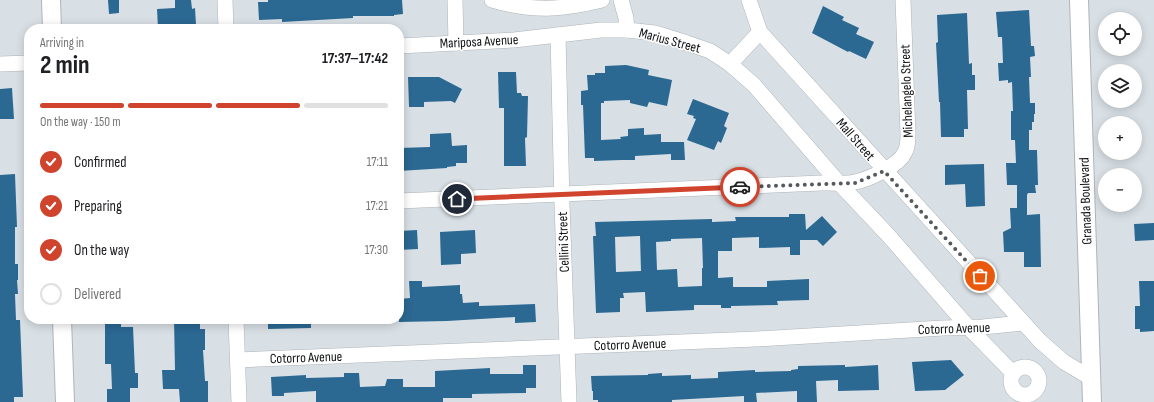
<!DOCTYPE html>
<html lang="en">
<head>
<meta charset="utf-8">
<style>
	:root { --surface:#fff; --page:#f2f2f2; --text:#202124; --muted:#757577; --line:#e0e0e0; --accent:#d0442e }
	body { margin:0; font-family:"Sofia Sans Condensed",sans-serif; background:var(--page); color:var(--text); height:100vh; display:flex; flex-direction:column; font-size:15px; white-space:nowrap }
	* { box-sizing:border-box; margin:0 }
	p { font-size:13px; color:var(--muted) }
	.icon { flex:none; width:22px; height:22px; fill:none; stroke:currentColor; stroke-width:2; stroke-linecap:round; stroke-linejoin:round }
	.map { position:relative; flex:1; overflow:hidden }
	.panel { position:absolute; left:24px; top:24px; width:380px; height:300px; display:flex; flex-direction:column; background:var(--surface); border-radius:16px; box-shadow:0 2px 10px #0003 }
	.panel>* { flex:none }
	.fabs { position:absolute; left:1098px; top:12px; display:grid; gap:8px }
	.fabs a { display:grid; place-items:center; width:44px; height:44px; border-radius:50%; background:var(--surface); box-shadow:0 2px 10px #0003; font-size:20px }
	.pin { position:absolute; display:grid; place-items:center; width:34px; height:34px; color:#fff; margin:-17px; border:2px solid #fff; border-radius:50%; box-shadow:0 1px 4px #0007 }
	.courier { position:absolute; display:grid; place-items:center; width:40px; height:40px; margin:-20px; border:3px solid #d0442e; border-radius:50%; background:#fff; color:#222; box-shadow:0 1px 5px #0007 }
	.headline em { font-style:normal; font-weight:700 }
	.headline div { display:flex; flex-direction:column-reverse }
	.headline { display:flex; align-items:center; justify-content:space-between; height:68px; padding:0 16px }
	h1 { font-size:26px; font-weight:700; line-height:30px }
	.bar { display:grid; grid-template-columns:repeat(4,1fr); gap:6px 4px; align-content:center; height:48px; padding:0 16px }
	.bar i { height:5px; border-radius:3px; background:var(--line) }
	.bar .on { background:var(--accent) }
	.bar p { grid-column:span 4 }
	ol { padding:0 16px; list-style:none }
	li { display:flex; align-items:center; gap:12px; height:44px }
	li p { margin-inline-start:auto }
	li .icon { padding:4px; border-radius:50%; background:var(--accent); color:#fff; stroke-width:4 }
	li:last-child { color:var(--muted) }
	li i { width:22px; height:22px; border:2px solid var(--line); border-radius:50% }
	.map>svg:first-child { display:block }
</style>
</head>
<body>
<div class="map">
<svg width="1154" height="402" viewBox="0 0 1154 402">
	<rect width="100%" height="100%" fill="#d9e0e5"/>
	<g fill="#2b6892" fill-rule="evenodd">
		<path d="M108 0H119V13L109 14Z"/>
		<path d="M175 0H191L192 9 195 8 196 25 192 26V29H158L157 9 175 8Z"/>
		<path d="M268 0H402L403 14 394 15V16H353V18L282 22V19L259 20 258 2H268Z"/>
		<path d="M823 6 844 17 842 20 859 28 856 34 874 42 866 59 849 51 848 52 812 33Z"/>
		<path d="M1029 10 1031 46H1034L1035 56 1030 57 1031 77H1029L1030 103H1035V114H1034V122H1032V130H1029V150H1037L1038 185H1035L1036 193H1028L1027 195V215L1040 214 1041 267H1024V252H1004L1003 232 1011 228 1010 208H1017V185H1007L1006 163H1016L1015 140H1011V111H1013L1012 82 1008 83V80L999 81 998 63H1003L1002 37H998L996 12Z"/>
		<path d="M967 13 969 64 972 63V75H975V90H967L968 129H964V137H941L940 102H939L936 43 938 42 937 15Z"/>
		<path d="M626 65 649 70 648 75 672 80 667 106 649 102 647 107 630 103V100L604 101V103H601V140L621 139 620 137 628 136V129L644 128V135L661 134V142H684L685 160H671V154L635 156V160H622L594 161V158H585L583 105H581V91L588 90 587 75H595V73H605V66Z"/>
		<path d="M498 72H516L517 93H521L522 96H528L527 137 525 138 526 166H504V108H499Z"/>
		<path d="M408 77H439L462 89 455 103 451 101 424 102V107H409Z"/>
		<path d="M12 88 14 119H0V89Z"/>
		<path d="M693 99 729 113 724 126 727 128 721 143 718 141 714 150 687 140 696 119 693 118 694 116 687 114Z"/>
		<path d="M451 133 452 146 467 145V163H456V166L447 167V168L399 171V148L430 147V134Z"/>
		<path d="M984 164 985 206 966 207 965 184 945 185V165Z"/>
		<path d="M15 174 17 227H15V264H18V280H17L18 294H15L16 320H20L23 397H14V402H0V175Z"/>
		<path d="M789 214H805L806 230 822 216 837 232 823 246 817 240H800V255H790V247L759 248V237L732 238V251H718V278L733 277V287H767V281L809 279V300L777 301 778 305 731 306V308H721V305H694V310L646 312 645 292 623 293 624 298H620V312L596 313 593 236H596L595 222 712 219V222L736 221 735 217H789ZM640 236 641 271 616 272 615 237ZM702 238 703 268H702V286L678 287 677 269 657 270 656 242 671 241V239Z"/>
		<path d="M1154 223V240L1135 241 1134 224Z"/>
		<path d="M417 230 418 249 399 250V231Z"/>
		<path d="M475 230 476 253 461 254V264L441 265 440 232Z"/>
		<path d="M409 281H422V287L460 285V294H462L463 303 479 302V306L535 304 536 322 515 323V317L447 321 399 322V299L410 298Z"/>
		<path d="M1139 281H1154V331L1140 332V329H1135V306H1140Z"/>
		<path d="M105 319H121V327H133L135 373H138V388H130V402H107V389H112L111 364H105Z"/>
		<path d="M174 319H200V329H205V350H203L205 381H208V402H180L179 389H163L162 370H175Z"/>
		<path d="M268 319H311V328L268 329Z"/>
		<path d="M951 360 964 375 945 390 915 391 912 362Z"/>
		<path d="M523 365H536V388H526V393L472 394V398H443V402H316V391L284 393V396H272L271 377 306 375V378L344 377V373H359L360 387 385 386 387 379H403V387H435V371L490 368V374H523Z"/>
		<path d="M845 365V367L878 365 879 390 838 391V380L816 381 817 402H797V391L756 393 757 402H744V396L672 400V402H598V400H593V391H592L591 376 648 375V374L662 373V376L691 375V379L718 378V372L755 370V372L791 371V370L798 369V366Z"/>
	</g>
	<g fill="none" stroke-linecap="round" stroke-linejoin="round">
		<defs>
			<g id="minor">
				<path d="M225 0 226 29"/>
				<path d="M455 0 456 43"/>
				<path d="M492 0C533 12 562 10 602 0"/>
				<path d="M621 0 626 18 627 30"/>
				<path d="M749 0 760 32 1040 341 1064 362 1091 378"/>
				<path d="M558 35 562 204 569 402"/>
				<path d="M399 46 514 40 601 30H627L655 33 687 43 710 51 730 64 754 85 838 182 888 235 969 328 1013 373"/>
				<path d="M0 64 29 63"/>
				<path d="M730 64 760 32"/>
				<path d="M399 201 821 183C830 183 847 184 855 182 869 179 899 166 905 152 908 147 908 140 908 134L903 0"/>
				<path d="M236 319 239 402"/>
				<path d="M238 360 756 339 943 328 983 327 1022 323"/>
				<circle cx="1025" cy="381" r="14"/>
			</g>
			<g id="tertiary">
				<path d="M51 0 52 29"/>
				<path d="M1079 0 1092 402"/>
				<path d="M62 319 65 402"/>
			</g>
		</defs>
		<use href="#minor" stroke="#aeb4b9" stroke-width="16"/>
		<use href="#tertiary" stroke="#aeb4b9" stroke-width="20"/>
		<use href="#minor" stroke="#fff" stroke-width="15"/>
		<use href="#tertiary" stroke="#fff" stroke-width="18"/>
	</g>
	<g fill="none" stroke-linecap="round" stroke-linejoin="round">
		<path stroke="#56595c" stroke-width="4" stroke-dasharray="0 7.2" d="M740 187 855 183 884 171 980 276"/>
		<path stroke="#d0442e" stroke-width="5" d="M457 199 740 187"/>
	</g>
	<g text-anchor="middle" stroke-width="3" stroke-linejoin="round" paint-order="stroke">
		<g font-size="14" fill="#0f1113" stroke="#fff">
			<text transform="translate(670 40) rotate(15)" y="5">Marius Street</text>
			<text transform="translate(479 41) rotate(-3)" y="5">Mariposa Avenue</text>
			<text transform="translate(906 91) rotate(-92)" y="5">Michelangelo Street</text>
			<text transform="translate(856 139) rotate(49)" y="5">Mall Street</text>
			<text transform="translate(1085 201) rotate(-92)" y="5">Granada Boulevard</text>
			<text transform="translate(563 242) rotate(-92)" y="5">Cellini Street</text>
			<text transform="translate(954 328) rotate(-2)" y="5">Cotorro Avenue</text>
			<text transform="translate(630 344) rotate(-2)" y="5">Cotorro Avenue</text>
			<text transform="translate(306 357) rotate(-2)" y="5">Cotorro Avenue</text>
		</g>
	</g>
</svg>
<div class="fabs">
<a><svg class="icon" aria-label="locate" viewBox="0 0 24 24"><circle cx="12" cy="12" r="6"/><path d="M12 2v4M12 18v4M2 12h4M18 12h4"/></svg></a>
<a><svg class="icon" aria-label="layers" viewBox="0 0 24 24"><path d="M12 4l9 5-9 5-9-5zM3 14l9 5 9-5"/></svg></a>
<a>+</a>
<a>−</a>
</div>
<div class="pin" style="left:980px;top:276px;background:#ea580c"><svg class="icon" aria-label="bag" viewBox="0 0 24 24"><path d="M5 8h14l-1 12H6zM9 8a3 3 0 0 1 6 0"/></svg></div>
<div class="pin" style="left:457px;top:199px;background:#1f2937"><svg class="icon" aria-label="home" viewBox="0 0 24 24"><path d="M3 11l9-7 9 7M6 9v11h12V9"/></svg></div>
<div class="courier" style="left:740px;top:187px"><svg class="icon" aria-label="car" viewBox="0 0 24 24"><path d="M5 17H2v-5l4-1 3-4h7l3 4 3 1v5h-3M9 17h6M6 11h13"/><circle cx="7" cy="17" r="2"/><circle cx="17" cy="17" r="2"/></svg></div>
<section class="panel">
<div class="headline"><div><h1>2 min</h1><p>Arriving in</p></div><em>17:37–17:42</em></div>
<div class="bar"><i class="on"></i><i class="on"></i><i class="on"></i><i></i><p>On the way · 150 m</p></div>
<ol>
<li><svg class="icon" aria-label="check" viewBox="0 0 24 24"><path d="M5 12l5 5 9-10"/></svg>Confirmed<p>17:11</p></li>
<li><svg class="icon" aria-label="check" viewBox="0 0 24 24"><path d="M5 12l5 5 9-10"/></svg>Preparing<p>17:21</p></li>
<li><svg class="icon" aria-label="check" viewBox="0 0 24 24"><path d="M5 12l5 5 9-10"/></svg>On the way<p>17:30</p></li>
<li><i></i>Delivered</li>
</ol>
</section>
</div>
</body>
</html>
